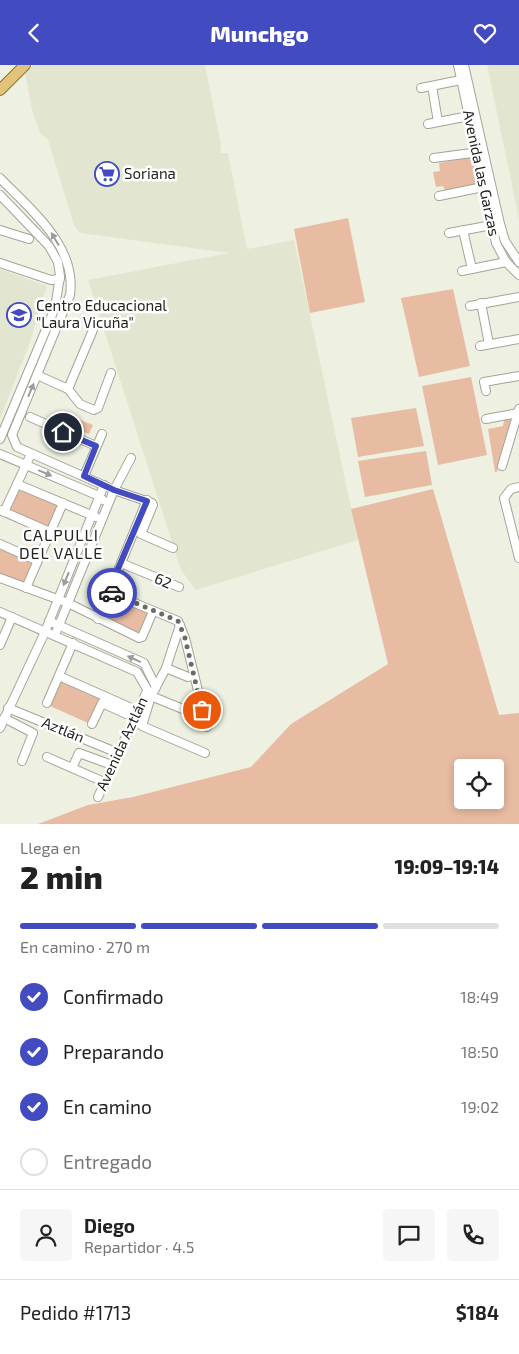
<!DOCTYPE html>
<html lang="es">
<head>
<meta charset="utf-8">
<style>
	:root { --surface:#fff; --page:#f6f6f6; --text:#222; --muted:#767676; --line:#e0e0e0; --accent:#424bc0 }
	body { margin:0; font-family:"Exo 2",sans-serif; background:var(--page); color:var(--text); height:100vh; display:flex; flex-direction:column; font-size:19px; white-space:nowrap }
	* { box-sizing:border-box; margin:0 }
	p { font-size:16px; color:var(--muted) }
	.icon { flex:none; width:28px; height:28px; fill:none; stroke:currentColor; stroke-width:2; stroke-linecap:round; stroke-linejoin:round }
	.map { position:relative; height:759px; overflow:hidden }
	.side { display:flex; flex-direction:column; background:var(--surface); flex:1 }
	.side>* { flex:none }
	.buttons { position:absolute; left:454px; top:694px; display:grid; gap:10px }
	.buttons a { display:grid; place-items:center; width:50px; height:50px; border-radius:5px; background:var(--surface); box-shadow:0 2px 8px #0003; font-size:25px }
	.pin { position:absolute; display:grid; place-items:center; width:42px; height:42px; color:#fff; margin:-21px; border:2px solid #fff; border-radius:50%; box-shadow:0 1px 5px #0007 }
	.courier { position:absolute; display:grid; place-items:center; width:50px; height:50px; margin:-25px; border:4px solid #424bc0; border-radius:50%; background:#fff; color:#222; box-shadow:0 1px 6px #0007 }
	.summary em { font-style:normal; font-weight:800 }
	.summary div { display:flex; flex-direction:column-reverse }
	.summary { display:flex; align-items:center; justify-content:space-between; height:85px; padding:0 20px }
	h1 { font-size:32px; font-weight:800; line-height:38px }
	.bar { display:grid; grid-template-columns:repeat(4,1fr); gap:8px 5px; align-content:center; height:60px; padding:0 20px }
	.bar i { height:6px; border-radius:4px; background:var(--line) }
	.bar .selected { background:var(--accent) }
	.bar p { grid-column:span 4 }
	.line { display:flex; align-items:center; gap:12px; padding:0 20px; border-top:1px solid var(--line) }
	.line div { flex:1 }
	.round { display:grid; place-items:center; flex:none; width:52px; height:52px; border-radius:5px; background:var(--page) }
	ol { padding:0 20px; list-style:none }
	li { display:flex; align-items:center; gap:15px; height:55px }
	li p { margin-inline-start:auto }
	li .icon { padding:5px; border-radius:50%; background:var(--accent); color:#fff; stroke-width:4 }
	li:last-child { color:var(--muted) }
	li i { width:28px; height:28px; border:2px solid var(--line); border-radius:50% }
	header { display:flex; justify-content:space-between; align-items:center; height:65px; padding:0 20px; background:var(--accent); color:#fff; font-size:22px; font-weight:800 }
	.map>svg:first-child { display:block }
</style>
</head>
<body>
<header><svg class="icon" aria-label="back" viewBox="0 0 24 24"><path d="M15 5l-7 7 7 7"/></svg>Munchgo<svg class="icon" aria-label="heart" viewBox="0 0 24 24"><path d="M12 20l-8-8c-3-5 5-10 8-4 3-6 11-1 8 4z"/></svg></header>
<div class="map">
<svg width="519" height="759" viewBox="0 0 519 759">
	<rect width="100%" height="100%" fill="#eef0e2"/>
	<g fill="#e2e6d1">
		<path d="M33 0H205L221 80 220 88H228L247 184 294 175 358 475 196 525 181 505 88 215 229 188 80 168 74 160 48 75 40 68 32 45 25 8Z"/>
		<path d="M487 0H519V154Z"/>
		<path d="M0 204 47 221 29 280 0 354Z"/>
	</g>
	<g fill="#e7bca2" fill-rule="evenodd">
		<path d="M472 92 478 120 446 127 443 121 436 122 433 107 440 106 439 98Z"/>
		<path d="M348 153 365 237 310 248 294 164Z"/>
		<path d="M453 224 470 301 419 312 401 233Z"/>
		<path d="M471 312 487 390 438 400 422 321Z"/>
		<path d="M416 343 424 381 358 392 351 353Z"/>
		<path d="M70 351 93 360 89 369 66 360Z"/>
		<path d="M513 352 497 407H495L488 364 503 361 504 355Z"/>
		<path d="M426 386 432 420 365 432 358 396Z"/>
		<path d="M20 424 58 440 48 461 10 445Z"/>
		<path d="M433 424 499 650 519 648V759H38L88 740 133 732 251 702 291 659 388 599 351 444ZM462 702H495V735H462Z"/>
		<path d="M0 484 33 497 23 518 0 509Z"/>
		<path d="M110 532 149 548 140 569 102 552Z"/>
		<path d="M62 615 100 633 88 658 50 641Z"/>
	</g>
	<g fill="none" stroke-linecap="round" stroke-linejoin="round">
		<defs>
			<g id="minor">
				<path d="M458 0 496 178 506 197 519 210"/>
				<path d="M464 0 500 159 505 176 519 197"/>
				<path d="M432 21 438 57"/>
				<path d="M421 23 461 15"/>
				<path d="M428 59 469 51"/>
				<path d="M434 93 479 87"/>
				<path d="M0 113C31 145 77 181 70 230L12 370 17 382 114 425 152 438 153 440 141 469 173 483"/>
				<path d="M0 130 49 181 58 197 60 211 55 243 0 374"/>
				<path d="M439 131 483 122"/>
				<path d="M0 165 29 174"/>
				<path d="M463 165 472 204"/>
				<path d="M449 168 492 160"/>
				<path d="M0 198 51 215 60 214"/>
				<path d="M462 206 506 197"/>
				<path d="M481 238 489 279"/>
				<path d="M470 241 519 232"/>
				<path d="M480 281 519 274"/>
				<path d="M37 310 68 324 80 339 94 345 98 343 111 308"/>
				<path d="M68 324 93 265"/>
				<path d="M486 326 484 317 519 311"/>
				<path d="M30 352 96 381"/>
				<path d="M486 354 518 348"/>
				<path d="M0 389 99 431 103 435"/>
				<path d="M502 401 519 344"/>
				<path d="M84 411 102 369"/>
				<path d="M17 419 96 452"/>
				<path d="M519 422 511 424 504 433 519 493"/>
				<path d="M0 445 50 467"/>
				<path d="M4 447 31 389"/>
				<path d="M0 479 36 495"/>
				<path d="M121 498 179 522"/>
				<path d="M0 513 68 538 139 573 142 572 151 551"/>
				<path d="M26 523 63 438"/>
				<path d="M108 527 178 556 185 573 207 662"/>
				<path d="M0 547 137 607 151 631"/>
				<path d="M98 554 147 435"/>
				<path d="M49 556 144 598 156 622 151 631 142 661 205 688"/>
				<path d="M55 570 114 425 131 393"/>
				<path d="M0 580 12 552"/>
				<path d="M166 603 188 612"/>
				<path d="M59 611 136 645"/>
				<path d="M156 622 166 603 180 560"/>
				<path d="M151 631 195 649"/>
				<path d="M47 638 73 578"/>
				<path d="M8 643 118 688"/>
				<path d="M4 653 33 668 22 696"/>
				<path d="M92 659 102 638 133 652"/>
				<path d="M0 663 45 567 104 420"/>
				<path d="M47 692 104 717"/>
				<path d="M72 703 79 688 112 700"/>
				<path d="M98 732 147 626"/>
			</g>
			<path id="major" d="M0 25 25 0"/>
		</defs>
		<use href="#minor" stroke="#a2a497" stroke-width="10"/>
		<use href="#major" stroke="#927122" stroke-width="12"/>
		<use href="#minor" stroke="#fff" stroke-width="8"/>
		<use href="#major" stroke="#e1c37b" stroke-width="10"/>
	</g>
	<defs><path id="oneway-solid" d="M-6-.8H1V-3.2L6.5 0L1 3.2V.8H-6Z" transform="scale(1.25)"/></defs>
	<g fill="#9c9c9a">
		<use href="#oneway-solid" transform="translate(55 174) rotate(-121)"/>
		<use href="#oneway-solid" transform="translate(31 325) rotate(-67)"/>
		<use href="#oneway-solid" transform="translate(45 408) rotate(23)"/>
		<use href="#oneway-solid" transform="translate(66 514) rotate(112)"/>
		<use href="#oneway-solid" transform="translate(134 594) rotate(-156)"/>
	</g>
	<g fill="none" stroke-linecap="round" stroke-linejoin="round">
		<path stroke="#6a6b63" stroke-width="5" stroke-dasharray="0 9" d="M112 528 178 556 185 573 202 645"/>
		<path stroke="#424bc0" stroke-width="6" d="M63 367 96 381 84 411 114 425 147 436 108 527 112 528"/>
	</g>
	<defs>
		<symbol id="supermarket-ring" viewBox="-11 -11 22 22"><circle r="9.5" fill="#fff" stroke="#424bc0" stroke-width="1.5"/><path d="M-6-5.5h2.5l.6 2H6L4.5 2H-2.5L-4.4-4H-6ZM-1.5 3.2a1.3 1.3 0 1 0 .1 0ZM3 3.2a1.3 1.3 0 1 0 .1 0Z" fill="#424bc0"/></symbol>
		<symbol id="school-ring" viewBox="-11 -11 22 22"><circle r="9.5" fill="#fff" stroke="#424bc0" stroke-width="1.5"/><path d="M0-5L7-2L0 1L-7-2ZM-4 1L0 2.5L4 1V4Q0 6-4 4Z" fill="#424bc0"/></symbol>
	</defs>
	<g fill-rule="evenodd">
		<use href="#supermarket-ring" x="93" y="95" width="28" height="28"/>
		<use href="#school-ring" x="5" y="236" width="28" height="28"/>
	</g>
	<g text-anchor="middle" stroke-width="5" stroke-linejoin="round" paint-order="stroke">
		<g font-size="15" fill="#23241f" stroke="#fff">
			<text transform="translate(481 108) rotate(78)" y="5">Avenida las Garzas</text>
			<text transform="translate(163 516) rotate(23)" y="5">62</text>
			<text transform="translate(63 665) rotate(22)" y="5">Aztlán</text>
			<text transform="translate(122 679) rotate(-65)" y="5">Avenida Aztlán</text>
		</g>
		<g font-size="15" fill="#23241f" stroke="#fff" text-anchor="start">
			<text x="124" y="114">Soriana</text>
			<text x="36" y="246">Centro Educacional<tspan x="36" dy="17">"Laura Vicuña"</tspan></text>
		</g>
		<g font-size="16" letter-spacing="1" fill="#23241f" stroke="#fff">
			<text x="61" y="476">CALPULLI<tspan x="61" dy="18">DEL VALLE</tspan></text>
		</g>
	</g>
</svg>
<div class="buttons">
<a><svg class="icon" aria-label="locate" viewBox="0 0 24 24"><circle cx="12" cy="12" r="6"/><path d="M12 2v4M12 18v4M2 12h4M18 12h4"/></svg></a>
</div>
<div class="pin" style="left:202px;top:645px;background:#ea580c"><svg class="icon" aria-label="bag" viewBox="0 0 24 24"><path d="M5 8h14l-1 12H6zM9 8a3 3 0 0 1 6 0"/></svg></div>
<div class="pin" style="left:63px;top:367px;background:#1f2937"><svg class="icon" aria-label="home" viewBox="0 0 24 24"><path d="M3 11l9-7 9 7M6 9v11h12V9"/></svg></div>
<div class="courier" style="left:112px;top:528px"><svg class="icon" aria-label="car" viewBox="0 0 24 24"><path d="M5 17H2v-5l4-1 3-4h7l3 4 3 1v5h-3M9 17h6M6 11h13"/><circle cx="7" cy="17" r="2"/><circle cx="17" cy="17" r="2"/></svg></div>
</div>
<section class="side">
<div class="summary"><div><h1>2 min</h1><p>Llega en</p></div><em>19:09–19:14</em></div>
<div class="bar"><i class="selected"></i><i class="selected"></i><i class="selected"></i><i></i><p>En camino · 270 m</p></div>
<ol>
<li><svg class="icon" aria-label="check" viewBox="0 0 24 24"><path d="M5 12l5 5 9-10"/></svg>Confirmado<p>18:49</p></li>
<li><svg class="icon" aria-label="check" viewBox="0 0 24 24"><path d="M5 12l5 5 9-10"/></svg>Preparando<p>18:50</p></li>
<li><svg class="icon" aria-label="check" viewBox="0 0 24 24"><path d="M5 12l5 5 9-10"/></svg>En camino<p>19:02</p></li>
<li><i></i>Entregado</li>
</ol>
<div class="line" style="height:90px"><a class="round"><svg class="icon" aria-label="person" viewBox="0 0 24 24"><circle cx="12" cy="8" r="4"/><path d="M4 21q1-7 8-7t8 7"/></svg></a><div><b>Diego</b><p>Repartidor · 4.5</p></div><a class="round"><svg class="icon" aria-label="chat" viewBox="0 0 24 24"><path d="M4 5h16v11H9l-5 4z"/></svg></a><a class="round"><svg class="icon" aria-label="phone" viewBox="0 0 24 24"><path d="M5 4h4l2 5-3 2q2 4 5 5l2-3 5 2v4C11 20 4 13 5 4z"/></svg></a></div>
<div class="line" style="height:65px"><div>Pedido #1713</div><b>$184</b></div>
</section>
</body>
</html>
